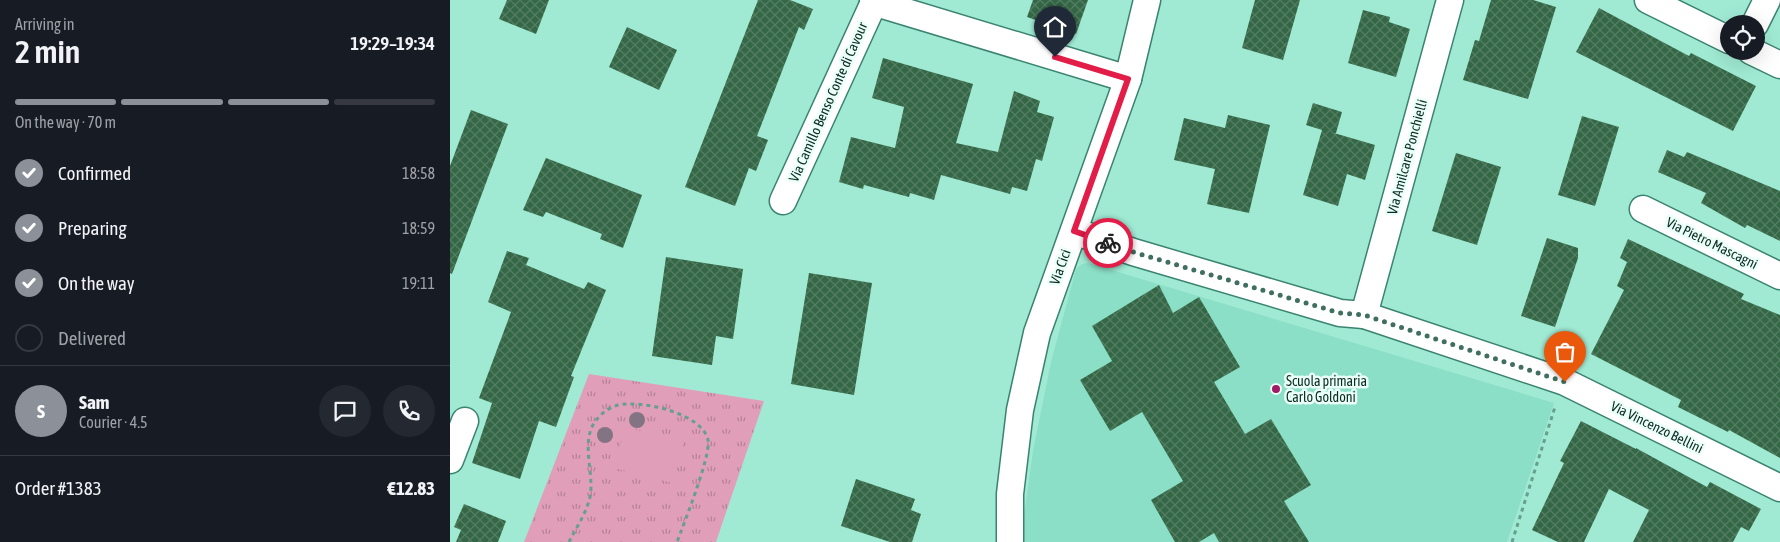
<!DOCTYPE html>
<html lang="en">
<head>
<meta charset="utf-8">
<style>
	:root { --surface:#171b24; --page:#242831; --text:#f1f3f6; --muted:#9ea1a6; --line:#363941; --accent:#8c9099 }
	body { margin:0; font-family:"Asap Condensed",sans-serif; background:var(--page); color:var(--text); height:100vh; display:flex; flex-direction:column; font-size:19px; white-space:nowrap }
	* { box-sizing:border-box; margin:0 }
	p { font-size:16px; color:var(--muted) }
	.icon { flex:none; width:28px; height:28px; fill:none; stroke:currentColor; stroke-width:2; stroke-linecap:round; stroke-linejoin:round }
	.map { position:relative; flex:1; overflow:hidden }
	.side { display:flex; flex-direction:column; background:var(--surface); width:450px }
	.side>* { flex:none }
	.tools { position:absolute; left:1270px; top:15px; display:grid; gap:10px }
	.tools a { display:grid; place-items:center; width:45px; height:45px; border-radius:50%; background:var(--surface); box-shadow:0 5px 20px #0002; font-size:25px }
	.pin { position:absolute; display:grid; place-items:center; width:42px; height:42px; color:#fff; margin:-51px -21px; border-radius:50% 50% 50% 0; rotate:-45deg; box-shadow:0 0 5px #0007 }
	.pin .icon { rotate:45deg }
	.courier { position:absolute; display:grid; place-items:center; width:50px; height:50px; margin:-25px; border:4px solid #e11d48; border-radius:50%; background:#fff; color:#222; box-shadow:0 1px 6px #0007 }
	.head em { font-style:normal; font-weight:600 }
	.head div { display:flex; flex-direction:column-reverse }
	.head { display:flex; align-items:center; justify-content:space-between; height:85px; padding:0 15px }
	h1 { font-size:32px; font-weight:600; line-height:38px }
	.bar { display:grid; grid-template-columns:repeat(4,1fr); gap:8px 5px; align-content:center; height:60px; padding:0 15px }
	.bar i { height:6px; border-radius:4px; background:var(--line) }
	.bar .on { background:var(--accent) }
	.bar p { grid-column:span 4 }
	.line { display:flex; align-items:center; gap:12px; padding:0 15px; border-top:1px solid var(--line) }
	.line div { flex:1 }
	.round { display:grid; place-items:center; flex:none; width:52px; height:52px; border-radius:26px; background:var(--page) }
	ol { padding:0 15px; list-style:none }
	li { display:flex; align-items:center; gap:15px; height:55px }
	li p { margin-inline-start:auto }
	li .icon { padding:5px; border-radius:50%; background:var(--accent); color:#fff; stroke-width:4 }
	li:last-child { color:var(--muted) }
	li i { width:28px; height:28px; border:2px solid var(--line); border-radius:50% }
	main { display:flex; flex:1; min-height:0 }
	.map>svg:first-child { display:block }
</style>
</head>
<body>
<main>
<section class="side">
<div class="head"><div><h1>2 min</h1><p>Arriving in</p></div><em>19:29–19:34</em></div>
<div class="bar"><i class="on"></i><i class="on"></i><i class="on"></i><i></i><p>On the way · 70 m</p></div>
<ol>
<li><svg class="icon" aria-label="check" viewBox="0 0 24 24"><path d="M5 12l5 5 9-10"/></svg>Confirmed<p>18:58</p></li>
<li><svg class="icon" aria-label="check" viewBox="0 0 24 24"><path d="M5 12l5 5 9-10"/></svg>Preparing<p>18:59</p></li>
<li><svg class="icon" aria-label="check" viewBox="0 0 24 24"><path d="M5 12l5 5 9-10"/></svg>On the way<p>19:11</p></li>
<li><i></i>Delivered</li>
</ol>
<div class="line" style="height:90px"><b class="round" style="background:var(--accent);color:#fff">S</b><div><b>Sam</b><p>Courier · 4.5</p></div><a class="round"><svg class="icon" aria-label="chat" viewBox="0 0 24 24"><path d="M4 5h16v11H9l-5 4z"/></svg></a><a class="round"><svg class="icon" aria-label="phone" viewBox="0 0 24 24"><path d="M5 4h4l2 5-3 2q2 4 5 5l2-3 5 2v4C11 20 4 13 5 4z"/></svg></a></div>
<div class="line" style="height:65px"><div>Order #1383</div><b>€12.83</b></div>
</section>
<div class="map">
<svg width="1330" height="542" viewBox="0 0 1330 542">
	<defs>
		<pattern id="park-tufts" width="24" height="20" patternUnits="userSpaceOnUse" patternTransform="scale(1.25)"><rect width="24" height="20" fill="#e19eb9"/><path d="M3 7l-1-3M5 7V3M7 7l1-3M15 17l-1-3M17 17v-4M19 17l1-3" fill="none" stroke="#b58196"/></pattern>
		<pattern id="building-cross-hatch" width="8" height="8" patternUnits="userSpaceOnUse" patternTransform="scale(1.25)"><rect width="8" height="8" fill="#336745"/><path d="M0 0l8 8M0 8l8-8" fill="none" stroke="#547d63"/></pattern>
	</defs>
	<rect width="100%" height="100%" fill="#a0ead3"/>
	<path fill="#8bdfc6" d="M638 263 1104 403 1057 542H573V523L583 451 601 362 626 269 632 264Z"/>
	<path fill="url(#park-tufts)" d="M139 374 314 401 266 542H74Z"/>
	<path fill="#e19eb9" d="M175 427 234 442 223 483 164 468Z"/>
	<g fill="url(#building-cross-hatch)">
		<path d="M57 0H99L86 34 49 19Z"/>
		<path d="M308 0H340L363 9 354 30 349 27 307 136 318 140 306 171 299 168 285 206 235 187Z"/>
		<path d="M583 0H638L626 34 577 17Z"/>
		<path d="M805 0H850L833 60 792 48Z"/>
		<path d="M1041 0H1083L1106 7 1078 99 1013 80 1025 40 1029 41Z"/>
		<path d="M1149 8 1239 56 1241 53 1306 86 1283 131 1126 52Z"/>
		<path d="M913 10 940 17 939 22 960 29 946 77 898 63Z"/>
		<path d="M177 27 227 50 209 90 159 67Z"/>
		<path d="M433 58 523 84 506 143 548 152 564 91 590 101 587 112 604 117 592 161 586 159 577 191 562 187 560 194 491 175 484 200 460 193 459 197 414 185 413 189 389 182 401 137 445 148 454 107 422 98Z"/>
		<path d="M863 103 892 112 886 133H884L925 145 915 180 897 174 888 206 853 195 872 130 856 125Z"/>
		<path d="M21 110 58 124 2 274 0 273V166Z"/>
		<path d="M778 115 820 125 799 213 757 204 765 169 724 160 734 118 775 128Z"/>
		<path d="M1132 116 1169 127 1145 206 1108 195Z"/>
		<path d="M1217 150 1234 157 1237 152 1330 191V241L1297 225 1295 228 1251 203 1256 193 1208 172Z"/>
		<path d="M1006 153 1051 167 1027 245 982 231Z"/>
		<path d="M96 158 192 195 173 248 150 239 152 234 96 212 93 217 73 210Z"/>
		<path d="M1097 238 1128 248V258L1105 327 1071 316Z"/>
		<path d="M1178 239 1294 294 1291 299 1330 315V458L1279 430 1278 432 1228 407 1231 400 1141 354 1174 290 1167 286 1177 262 1170 258Z"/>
		<path d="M57 251 79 258 76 265 134 289 138 282 156 290 121 376 124 377 106 427 89 421 70 479 22 463 42 403 29 398 61 312 38 302Z"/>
		<path d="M216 257 293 269 283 339 266 336 262 365 202 356Z"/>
		<path d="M359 273 422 283 404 395 341 384Z"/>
		<path d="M709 285 723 313 749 297 790 367 764 382 795 434 821 419 861 485 834 501 859 542H769L764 533 749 542H725L701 500 733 481 692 412 660 431 630 380 662 361 642 326Z"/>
		<path d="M1131 421 1186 449V448L1257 487 1260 482 1311 509 1299 531 1291 527 1283 542H1183L1199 510 1159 489 1134 542H1108L1082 530 1114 463 1110 461Z"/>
		<path d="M406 479 465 499 461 510 471 514 462 542H440L391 526Z"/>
		<path d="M14 504 56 521 48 542H6L11 530 4 527Z"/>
	</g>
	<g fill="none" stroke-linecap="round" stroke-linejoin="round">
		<defs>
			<g id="minor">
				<path d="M1198 0 1279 40"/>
				<path d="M423 2 678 79"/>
				<path d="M1305 24 1317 0"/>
				<path d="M1301 51 1330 65"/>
				<path d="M333 201 425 0"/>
				<path d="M1193 209 1330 276"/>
				<path d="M624 231 683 252 890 313 914 315 1115 382 1330 488"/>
				<path d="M914 315 1000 0"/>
				<path d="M0 460 15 421"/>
				<path d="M560 542V494L570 410 587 333 678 79 697 0"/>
			</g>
		</defs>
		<use href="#minor" stroke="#3a8370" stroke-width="29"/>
		<g stroke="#669f8e" stroke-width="3" stroke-dasharray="4 4" stroke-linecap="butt">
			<path d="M119 542C126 528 136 514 140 497 145 471 128 438 149 417 154 411 161 407 168 405 192 400 252 413 258 440 261 456 234 523 227 542"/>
			<path d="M1062 542 1105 407"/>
		</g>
		<use href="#minor" stroke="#fff" stroke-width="26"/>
	</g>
	<g fill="#837484">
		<circle cx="187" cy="420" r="8"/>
		<circle cx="155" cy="435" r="8"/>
	</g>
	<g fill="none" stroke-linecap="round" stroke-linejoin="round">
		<path stroke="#406e61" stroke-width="5" stroke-dasharray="0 9" d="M658 243 683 252 890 313 914 315 1115 382"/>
		<path stroke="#e11d48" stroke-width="6" d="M605 57 678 79 624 231 658 243"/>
	</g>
	<circle fill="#a21965" stroke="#eafff8" stroke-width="2" cx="826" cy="389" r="5"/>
	<g text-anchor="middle" stroke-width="5" stroke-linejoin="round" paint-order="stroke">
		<g font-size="14" fill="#0d2c24" stroke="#eafff8">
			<text transform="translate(378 102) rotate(-66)" y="5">Via Camillo Benso Conte di Cavour</text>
			<text transform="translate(957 157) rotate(-75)" y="5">Via Amilcare Ponchielli</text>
			<text transform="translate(1262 243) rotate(26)" y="5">Via Pietro Mascagni</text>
			<text transform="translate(610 267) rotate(-70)" y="5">Via Cici</text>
			<text transform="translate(1207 427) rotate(26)" y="5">Via Vincenzo Bellini</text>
		</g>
		<g font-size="14" fill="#0d2c24" stroke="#eafff8" text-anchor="start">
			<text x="836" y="386">Scuola primaria<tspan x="836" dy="16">Carlo Goldoni</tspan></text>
		</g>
	</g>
</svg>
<div class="tools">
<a><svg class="icon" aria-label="locate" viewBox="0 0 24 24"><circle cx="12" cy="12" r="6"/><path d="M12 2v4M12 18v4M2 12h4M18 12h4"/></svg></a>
</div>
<div class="pin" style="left:1115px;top:382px;background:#ea580c"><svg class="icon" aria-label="bag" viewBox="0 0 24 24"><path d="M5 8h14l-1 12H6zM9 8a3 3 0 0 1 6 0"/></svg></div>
<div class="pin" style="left:605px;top:57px;background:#1f2937"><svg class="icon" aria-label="home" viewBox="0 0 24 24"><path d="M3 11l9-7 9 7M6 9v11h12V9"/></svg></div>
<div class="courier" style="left:658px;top:243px"><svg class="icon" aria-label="bike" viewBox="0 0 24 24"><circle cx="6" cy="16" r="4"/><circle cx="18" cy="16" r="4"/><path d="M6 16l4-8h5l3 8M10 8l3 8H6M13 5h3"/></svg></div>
</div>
</main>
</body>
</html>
